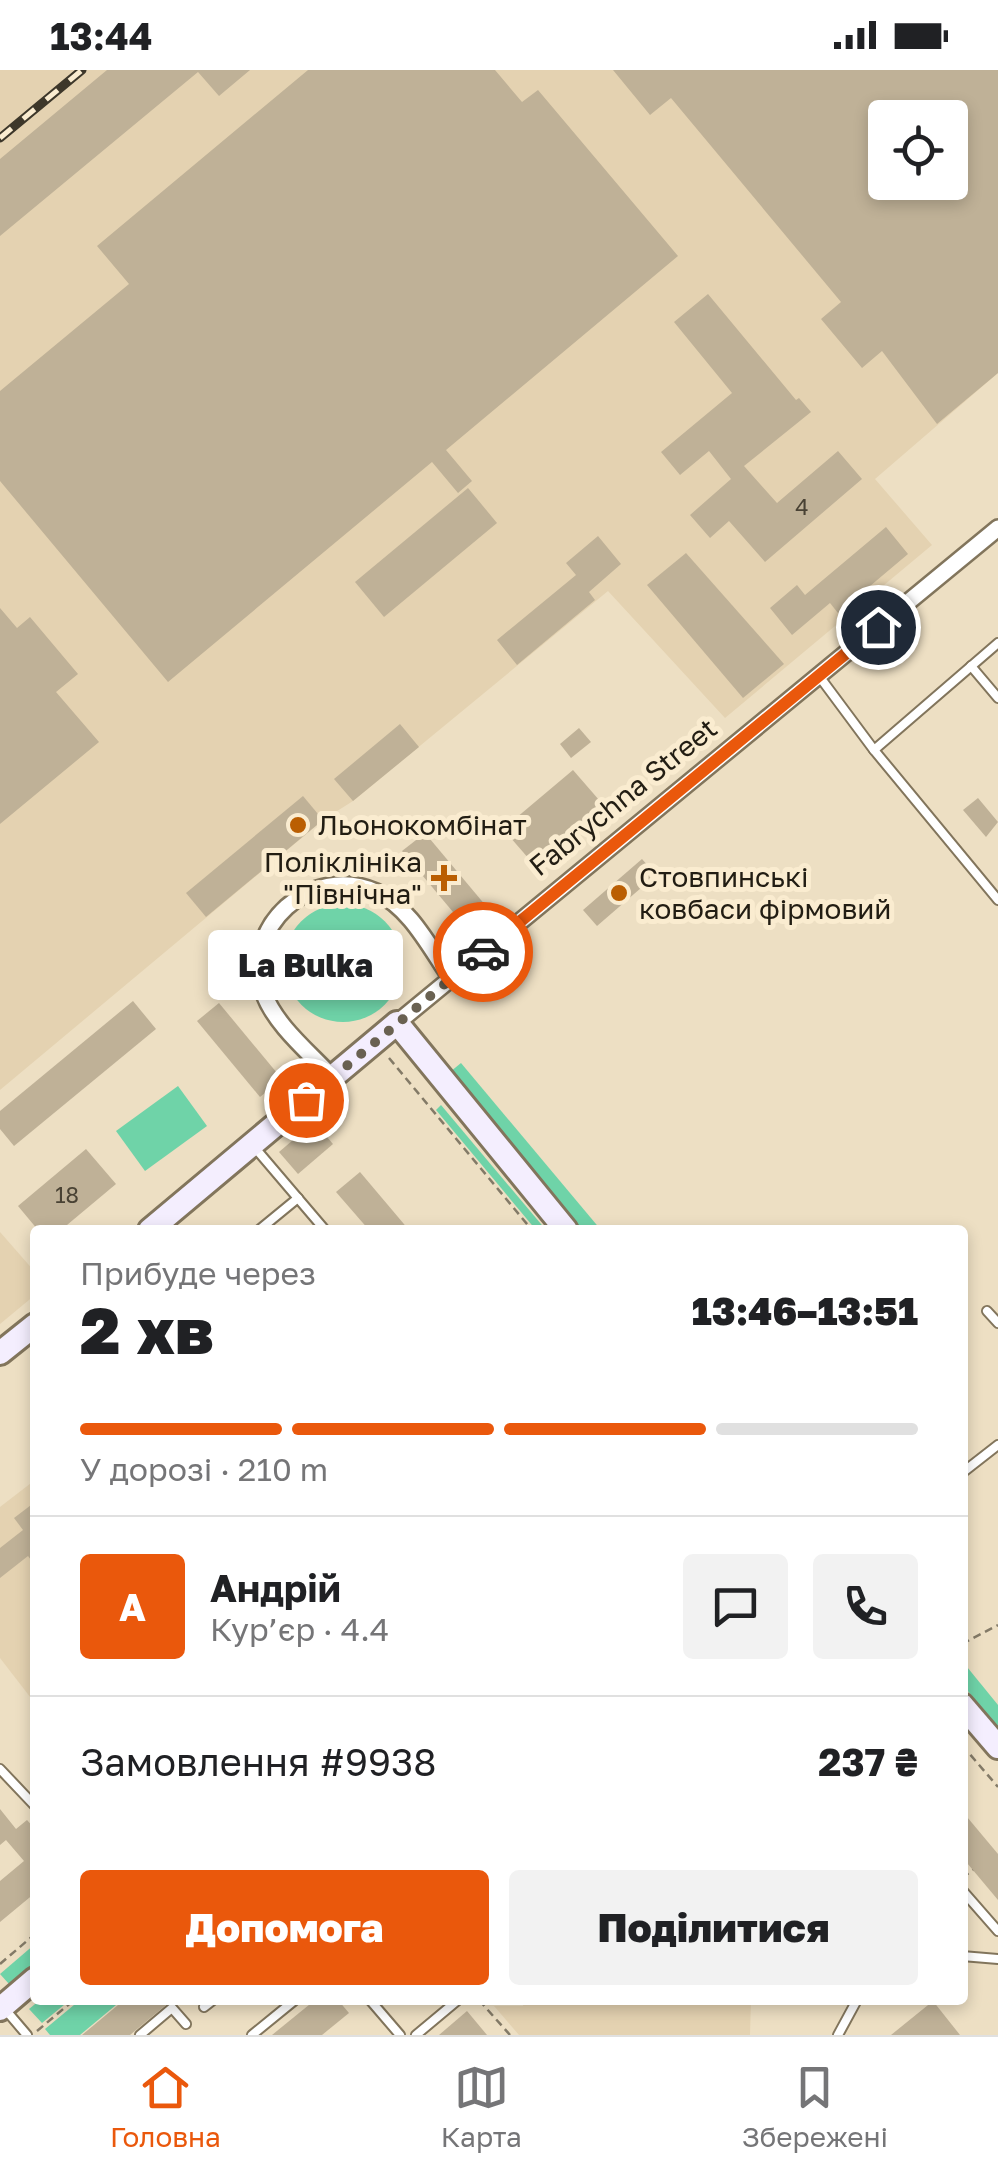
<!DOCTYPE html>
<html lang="uk">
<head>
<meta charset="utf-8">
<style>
	:root { --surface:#fff; --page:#f2f2f2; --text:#202124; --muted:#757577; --line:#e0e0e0; --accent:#ea580c }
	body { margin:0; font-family:"Golos Text",sans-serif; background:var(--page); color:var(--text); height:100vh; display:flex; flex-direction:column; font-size:38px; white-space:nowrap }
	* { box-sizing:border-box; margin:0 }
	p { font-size:32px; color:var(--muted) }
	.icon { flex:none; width:55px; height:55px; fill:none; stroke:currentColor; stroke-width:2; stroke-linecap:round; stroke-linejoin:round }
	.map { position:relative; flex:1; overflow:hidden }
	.details { position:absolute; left:30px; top:1155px; width:938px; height:780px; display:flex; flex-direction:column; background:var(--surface); border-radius:10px; box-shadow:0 5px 15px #0003 }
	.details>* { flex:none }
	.buttons { position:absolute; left:868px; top:30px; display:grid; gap:20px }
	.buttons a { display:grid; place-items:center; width:100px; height:100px; border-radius:10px; background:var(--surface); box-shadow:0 5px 15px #0003; font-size:50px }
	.pin { position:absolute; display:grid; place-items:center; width:85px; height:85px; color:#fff; margin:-42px; border:5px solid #fff; border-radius:50%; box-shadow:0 2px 10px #0007 }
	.courier { position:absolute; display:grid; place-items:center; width:100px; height:100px; margin:-50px; border:8px solid #ea580c; border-radius:50%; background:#fff; color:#222; box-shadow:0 2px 12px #0007 }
	.bubble { position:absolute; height:70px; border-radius:10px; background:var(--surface); box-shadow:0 5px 15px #0003; font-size:32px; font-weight:800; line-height:70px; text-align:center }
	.head em { font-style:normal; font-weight:800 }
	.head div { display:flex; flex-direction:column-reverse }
	.head { display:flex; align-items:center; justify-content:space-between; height:170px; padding:0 50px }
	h1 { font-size:65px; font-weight:800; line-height:75px }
	.bar { display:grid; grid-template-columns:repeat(4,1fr); gap:15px 10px; align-content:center; height:120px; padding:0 50px }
	.bar i { height:12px; border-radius:8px; background:var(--line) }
	.bar .active { background:var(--accent) }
	.bar p { grid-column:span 4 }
	.line { display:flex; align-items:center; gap:25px; padding:0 50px; border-top:2px solid var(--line) }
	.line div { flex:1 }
	.round { display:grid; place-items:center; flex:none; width:105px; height:105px; border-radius:10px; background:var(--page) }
	.button { display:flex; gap:20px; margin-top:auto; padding:20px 50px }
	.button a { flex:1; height:115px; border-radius:10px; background:var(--accent); color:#fff; font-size:40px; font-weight:800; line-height:115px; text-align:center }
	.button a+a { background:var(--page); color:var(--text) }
	.status { display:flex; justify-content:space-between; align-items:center; height:70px; padding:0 50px; background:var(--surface); direction:ltr }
	.status svg { height:28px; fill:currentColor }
	.dock { display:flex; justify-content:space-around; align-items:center; height:140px; border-top:2px solid var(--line); background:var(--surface); font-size:28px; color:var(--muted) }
	.dock a { display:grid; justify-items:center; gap:5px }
	.dock .active { color:var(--accent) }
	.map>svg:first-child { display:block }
</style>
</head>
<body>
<div class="status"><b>13:44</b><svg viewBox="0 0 49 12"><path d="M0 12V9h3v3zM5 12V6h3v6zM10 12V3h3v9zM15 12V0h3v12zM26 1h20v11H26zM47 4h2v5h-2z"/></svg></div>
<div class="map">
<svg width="998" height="1965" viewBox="0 0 998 1965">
	<rect width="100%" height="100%" fill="#eddfc3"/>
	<g fill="#e4d2b1" fill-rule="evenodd">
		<path d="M0 0H998V303L875 409 932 475 725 648 608 521 353 731 323 750 0 1020ZM885 48H950V112H885Z"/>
		<path d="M0 1162 35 1202V1225L0 1254Z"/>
		<path d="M35 1410V1631L34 1632 0 1588V1437Z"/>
		<path d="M524 1930H751L750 1965H519L494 1936H523Z"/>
	</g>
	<g fill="#6fd3a8">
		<circle cx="343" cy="893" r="59"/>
		<path d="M461 993 601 1160H582L450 1002Z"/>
		<path d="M178 1016 207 1056 145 1101 116 1061Z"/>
		<path d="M441 1035 546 1160H536L436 1040Z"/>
		<path d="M963 1592 998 1635V1658L963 1615Z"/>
		<path d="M35 1874V1892L9 1914 0 1904Z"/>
		<path d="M40 1930H70L42 1953 29 1939Z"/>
		<path d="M80 1930H122L80 1965H50L45 1959Z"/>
	</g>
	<g fill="#bfb197" fill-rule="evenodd">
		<path d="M107 0H250L219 26 198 2 0 166V89Z"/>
		<path d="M308 0H495L522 32 538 20 678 186 446 380 472 411 458 423 432 392 168 612 0 411V321L129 214 97 176Z"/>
		<path d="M613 0H998V303L937 354 882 281 862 298 821 249 841 232 671 28 650 45ZM885 48H950V112H885Z"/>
		<path d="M708 224 796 330 799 328 811 342 744 396 777 433 838 381 862 409 765 492 729 451 710 468 690 445 731 409 709 381 680 405 661 382 732 323 674 252Z"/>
		<path d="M468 418 497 453 384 547 355 512Z"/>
		<path d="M886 457 908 484 838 543 830 533 792 565 770 538 797 515 805 525Z"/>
		<path d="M598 466 621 494 589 522 595 530 517 595 497 570 576 505 566 493Z"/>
		<path d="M686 483 784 594 743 628 647 515Z"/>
		<path d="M0 538 17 558 30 547 78 604 56 622 99 672 0 754Z"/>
		<path d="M400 654 419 677 353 731 334 709Z"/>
		<path d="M579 658 591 672 571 688 560 674Z"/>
		<path d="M573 700 606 738 536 797 503 759Z"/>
		<path d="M303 726 323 750 206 847 186 823Z"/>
		<path d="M978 728 998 752 986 767 963 740Z"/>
		<path d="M425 763 486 836 463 854 402 781Z"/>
		<path d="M642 789 656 805 597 856 583 840Z"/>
		<path d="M133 931 156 959 14 1076 0 1059V1041Z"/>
		<path d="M219 933 282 1009 260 1027 197 951Z"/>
		<path d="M314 1052 333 1074 298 1104 279 1082Z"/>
		<path d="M86 1079 116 1114 61 1160H38L18 1136Z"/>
		<path d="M360 1102 409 1160H369L336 1122Z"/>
		<path d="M35 1432V1495L28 1486 0 1508V1478L23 1460 14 1448Z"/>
		<path d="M0 1739 16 1759 27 1750 35 1759V1823L0 1852V1811L24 1791 6 1770 0 1775Z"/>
		<path d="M962 1741 998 1784V1830L962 1787Z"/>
		<path d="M124 1930H172L130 1965H82Z"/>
		<path d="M315 1930H338L349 1943 322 1965H272Z"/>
		<path d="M933 1931 960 1965H891Z"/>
		<path d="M467 1941 487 1965H439Z"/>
	</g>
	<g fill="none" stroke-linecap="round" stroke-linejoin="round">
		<defs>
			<g id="lane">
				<path d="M998 573 874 680 998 830"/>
				<path d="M971 596 998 628"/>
				<path d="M819 606 874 680"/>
				<path d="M256 1079 325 1160"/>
				<path d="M259 1160 298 1128"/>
				<path d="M987 1241 998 1253"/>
				<path d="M962 1403 998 1375"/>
				<path d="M0 1699 35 1736"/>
				<path d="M962 1820 998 1861"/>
				<path d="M962 1886 998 1889"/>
				<path d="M370 1930 400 1965"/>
				<path d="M204 1937 213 1930"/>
				<path d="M4 1938 27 1965"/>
				<path d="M140 1965 172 1938 186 1954"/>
				<path d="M252 1965 295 1930"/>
				<path d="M416 1965 458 1930"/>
				<path d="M838 1965 857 1930"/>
			</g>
			<g id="street">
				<path d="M397 953 998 458"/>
				<path d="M332 1007C310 983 276 956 264 924 240 857 311 793 376 822 410 837 430 878 451 908"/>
			</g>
			<g id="secondary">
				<path d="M150 1160 397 953 566 1160"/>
				<path d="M0 1283 35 1255"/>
				<path d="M962 1635 998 1677"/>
				<path d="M0 1939 35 1909"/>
			</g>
		</defs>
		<use href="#lane" stroke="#82755c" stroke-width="12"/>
		<use href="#street" stroke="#82755c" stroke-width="20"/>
		<use href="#secondary" stroke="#82755c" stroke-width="28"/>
		<g stroke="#837a67" stroke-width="2.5" stroke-dasharray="8 5" stroke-linecap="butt">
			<path d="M389 988 532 1160"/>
			<path d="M962 1574 998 1555"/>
			<path d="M962 1675 998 1717"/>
			<path d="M962 1808 973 1800"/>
			<path d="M0 1894 35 1864"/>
			<path d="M479 1930 510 1965"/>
			<path d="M37 1961 74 1930"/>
		</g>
		<use href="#lane" stroke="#fff" stroke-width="8"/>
		<use href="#street" stroke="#fff" stroke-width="15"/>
		<use href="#secondary" stroke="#f4eefe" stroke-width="22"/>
		<defs>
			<path id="rail" d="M0 68 82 0"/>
		</defs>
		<use href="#rail" stroke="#3d372a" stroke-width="9"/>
		<use href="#rail" stroke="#faecd0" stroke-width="5" stroke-dasharray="15" stroke-linecap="butt"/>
	</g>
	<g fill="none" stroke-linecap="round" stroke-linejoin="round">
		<path stroke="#696151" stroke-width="10" stroke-dasharray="0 18" d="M306 1030 483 882"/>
		<path stroke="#ea580c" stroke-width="12" d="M483 882 878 557"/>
	</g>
	<g fill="#ba5e02" stroke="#faecd0" stroke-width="4">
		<circle cx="298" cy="755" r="10"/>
		<path d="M439 793h10v10h10v10h-10v10h-10v-10h-10v-10h10z"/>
		<circle cx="619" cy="823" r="10"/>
	</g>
	<g text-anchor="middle" stroke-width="10" stroke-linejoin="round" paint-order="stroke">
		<g font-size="22" fill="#494234">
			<text x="802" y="445">4</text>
			<text x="67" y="1133">18</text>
		</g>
		<g font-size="28" fill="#221d13" stroke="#faecd0">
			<text transform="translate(623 727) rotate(-39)" y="10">Fabrychna Street</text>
		</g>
		<g font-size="28" fill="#221d13" stroke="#faecd0" text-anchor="start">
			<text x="318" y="765">Льонокомбінат</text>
			<text x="422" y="802" text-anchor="end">Поліклініка<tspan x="422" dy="32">"Північна"</tspan></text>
			<text x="639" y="817">Стовпинські<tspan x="639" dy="32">ковбаси фірмовий</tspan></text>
		</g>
	</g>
</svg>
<div class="buttons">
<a><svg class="icon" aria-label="locate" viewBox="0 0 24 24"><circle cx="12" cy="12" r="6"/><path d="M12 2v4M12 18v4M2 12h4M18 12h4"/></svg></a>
</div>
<div class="pin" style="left:306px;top:1030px;background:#ea580c"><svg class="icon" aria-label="bag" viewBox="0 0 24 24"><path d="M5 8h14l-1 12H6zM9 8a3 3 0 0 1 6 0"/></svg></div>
<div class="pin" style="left:878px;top:557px;background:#1f2937"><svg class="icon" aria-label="home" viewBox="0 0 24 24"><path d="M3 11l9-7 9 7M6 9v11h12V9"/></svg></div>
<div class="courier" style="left:483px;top:882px"><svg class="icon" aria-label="car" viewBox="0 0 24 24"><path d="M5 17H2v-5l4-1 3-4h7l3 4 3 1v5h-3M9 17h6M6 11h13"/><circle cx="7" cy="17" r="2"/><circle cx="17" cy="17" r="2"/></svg></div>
<div class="bubble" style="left:208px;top:860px;width:195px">La Bulka</div>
<section class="details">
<div class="head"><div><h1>2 хв</h1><p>Прибуде через</p></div><em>13:46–13:51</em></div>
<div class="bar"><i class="active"></i><i class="active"></i><i class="active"></i><i></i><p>У дорозі · 210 m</p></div>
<div class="line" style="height:180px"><b class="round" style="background:var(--accent);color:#fff">А</b><div><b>Андрій</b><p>Кур’єр · 4.4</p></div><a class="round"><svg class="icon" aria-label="chat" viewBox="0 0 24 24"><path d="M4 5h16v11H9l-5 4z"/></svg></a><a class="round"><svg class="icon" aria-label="phone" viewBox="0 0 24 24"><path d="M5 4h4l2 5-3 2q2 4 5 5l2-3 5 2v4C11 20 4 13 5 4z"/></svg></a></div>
<div class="line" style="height:130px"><div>Замовлення #9938</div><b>237 ₴</b></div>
<div class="button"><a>Допомога</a><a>Поділитися</a></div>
</section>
</div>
<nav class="dock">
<a class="active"><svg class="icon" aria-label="home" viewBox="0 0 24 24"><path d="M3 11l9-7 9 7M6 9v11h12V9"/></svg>Головна</a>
<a><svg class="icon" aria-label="map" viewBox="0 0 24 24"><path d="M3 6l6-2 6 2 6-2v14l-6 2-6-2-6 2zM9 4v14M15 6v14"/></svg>Карта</a>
<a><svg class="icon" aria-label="saved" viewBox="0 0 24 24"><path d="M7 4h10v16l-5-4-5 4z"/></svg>Збережені</a>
</nav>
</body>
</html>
